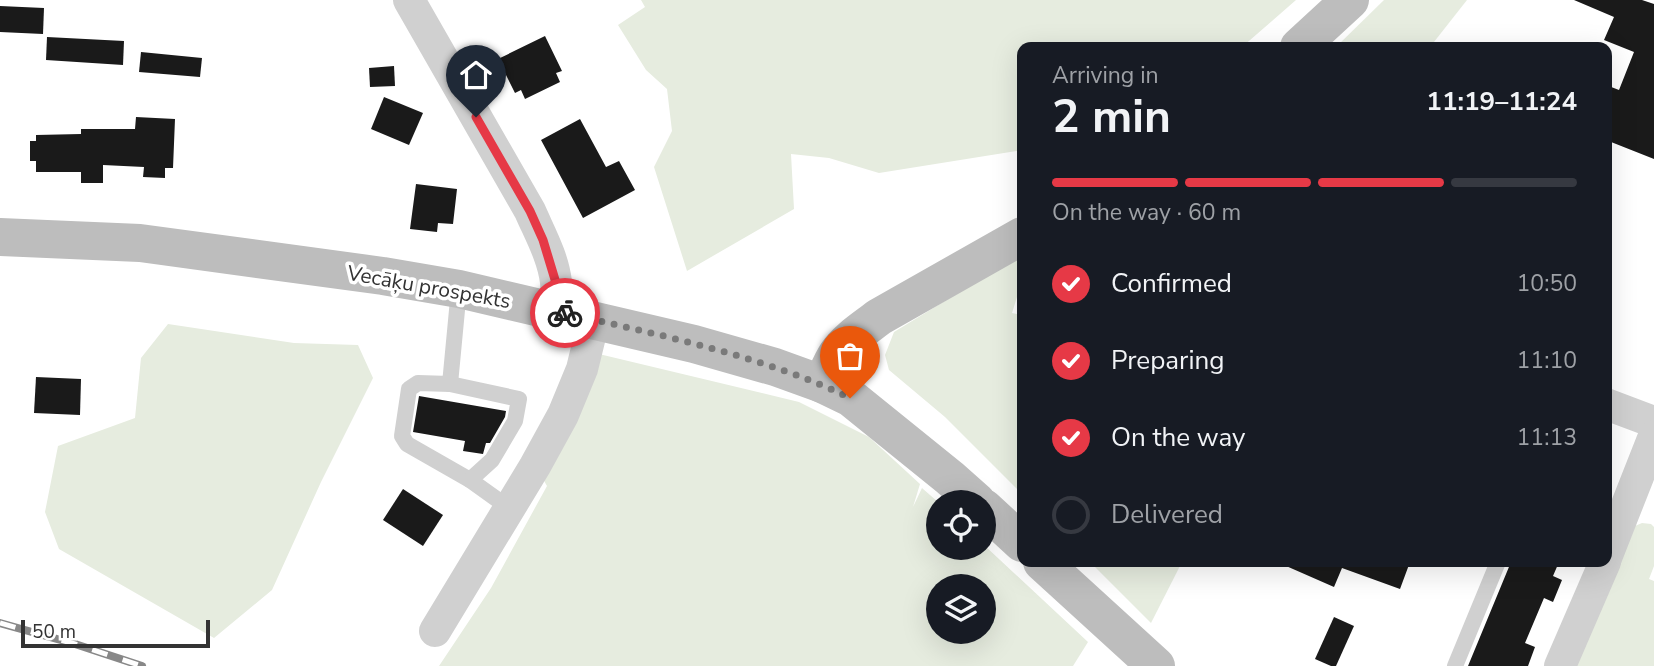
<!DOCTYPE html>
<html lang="en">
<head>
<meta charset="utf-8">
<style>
	:root { --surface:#171b24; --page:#20242c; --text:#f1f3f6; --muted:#9ea1a6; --line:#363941; --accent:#e63946 }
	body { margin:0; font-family:"Nunito Sans",sans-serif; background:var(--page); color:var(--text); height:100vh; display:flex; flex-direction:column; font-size:26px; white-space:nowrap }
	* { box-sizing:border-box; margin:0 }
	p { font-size:23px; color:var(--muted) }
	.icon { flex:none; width:38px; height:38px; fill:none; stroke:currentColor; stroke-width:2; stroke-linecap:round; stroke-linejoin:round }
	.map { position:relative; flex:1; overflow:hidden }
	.panel { position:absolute; left:1017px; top:42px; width:595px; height:525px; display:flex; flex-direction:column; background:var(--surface); border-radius:14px; box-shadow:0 7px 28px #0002 }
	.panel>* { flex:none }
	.fabs { position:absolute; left:926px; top:490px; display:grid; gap:14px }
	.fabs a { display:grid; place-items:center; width:70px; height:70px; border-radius:50%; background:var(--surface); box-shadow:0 7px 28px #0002; font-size:35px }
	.scale { position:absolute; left:21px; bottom:18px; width:189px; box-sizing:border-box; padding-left:7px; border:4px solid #333; border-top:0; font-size:19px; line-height:24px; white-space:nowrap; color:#333; -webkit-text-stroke:5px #fff; paint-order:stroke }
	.pin { position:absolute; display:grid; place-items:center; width:60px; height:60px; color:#fff; margin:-72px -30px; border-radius:50% 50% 50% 0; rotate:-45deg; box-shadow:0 0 7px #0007 }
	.pin .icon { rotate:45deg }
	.courier { position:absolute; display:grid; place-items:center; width:70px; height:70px; margin:-35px; border:5px solid #e63946; border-radius:50%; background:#fff; color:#222; box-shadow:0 2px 9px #0007 }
	.overview em { font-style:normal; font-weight:700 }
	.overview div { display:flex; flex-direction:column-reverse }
	.overview { display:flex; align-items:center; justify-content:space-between; height:119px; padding:0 35px }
	h1 { font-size:46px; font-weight:700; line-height:52px }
	.bar { display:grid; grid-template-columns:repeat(4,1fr); gap:10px 7px; align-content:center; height:84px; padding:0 35px }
	.bar i { height:9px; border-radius:5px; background:var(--line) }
	.bar .active { background:var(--accent) }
	.bar p { grid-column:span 4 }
	ol { padding:0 35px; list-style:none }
	li { display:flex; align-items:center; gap:21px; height:77px }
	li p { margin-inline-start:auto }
	li .icon { padding:7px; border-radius:50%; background:var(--accent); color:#fff; stroke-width:4 }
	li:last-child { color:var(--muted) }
	li i { width:38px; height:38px; border:4px solid var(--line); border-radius:50% }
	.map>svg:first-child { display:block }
</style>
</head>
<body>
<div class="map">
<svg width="1654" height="666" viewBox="0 0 1654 666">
	<rect width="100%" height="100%" fill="#fff"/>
	<g fill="#e6ecdf" fill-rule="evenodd">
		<path d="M641 0H1296L1242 47H1022V150L879 173 829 158 791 154 794 209 687 271 654 167 672 131 667 89 646 70 618 25 645 7Z"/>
		<path d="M1384 0H1467L1430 47H1336Z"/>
		<path d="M1022 254V281L1012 313 1022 315V494L945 417 889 370 885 355 894 332Z"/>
		<path d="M168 324 294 343 358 345 373 378 321 482 272 590 214 638 59 549 45 512 58 446 135 418 141 358Z"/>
		<path d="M599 354 799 402 869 437 920 484 913 507 922 488 938 502V548H984V545L1088 642 1073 666H439L491 588 547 486 543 479ZM938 586H984V632H938Z"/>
		<path d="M1642 523 1651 524 1654 527V566L1649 579 1654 581V666H1569L1635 526Z"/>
		<path d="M1090 562H1182L1151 623Z"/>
	</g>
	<g fill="#1a1a1a">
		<path d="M1574 0H1642L1654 4V159L1606 140V85L1619 90 1634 52 1604 40 1614 17Z"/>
		<path d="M0 6 44 8 43 34 0 32Z"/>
		<path d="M545 36 562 71 556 73 560 82 525 99 521 90 515 93 498 59Z"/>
		<path d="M47 37 124 41 123 65 46 60Z"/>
		<path d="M141 52 202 58 200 77 139 72Z"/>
		<path d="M394 66 395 86 370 87 369 68Z"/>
		<path d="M384 97 423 113 409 145 371 129Z"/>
		<path d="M136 117 175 119 173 168H165V178L143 177 144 167 103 165V183H81V172H36V161H30V141H36V135L81 134V129H135Z"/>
		<path d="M580 119 606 167 619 161 635 190 583 218 541 140Z"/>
		<path d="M416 184 457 189 453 224 438 223 437 232 410 229Z"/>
		<path d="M36 377 81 379 80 415 34 413Z"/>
		<path d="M419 396 506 411 505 417 490 443H486L483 454 463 451 465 441 413 432Z"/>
		<path d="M403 489 443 515 423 546 383 520Z"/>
		<path d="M1277 562H1410L1400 589 1342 568 1334 587Z"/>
		<path d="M1511 562H1559L1553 576 1562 580 1553 602 1544 598 1525 643 1535 647 1528 666H1468Z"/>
		<path d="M1334 617 1354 626 1336 666H1331L1315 659Z"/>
	</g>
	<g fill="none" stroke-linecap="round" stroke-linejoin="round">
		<g stroke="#d0d0d0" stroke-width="16">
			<path d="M459 289 450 384 418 383 409 389 402 436 407 444 470 480"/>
			<path d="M450 384 519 399 515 421 492 460 470 480 509 508"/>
			<path d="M1455 666 1498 562"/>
		</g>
		<g stroke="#d0d0d0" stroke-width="32">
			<path d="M409 0 530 211C540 234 553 257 556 282 557 291 556 301 556 311"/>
			<path d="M1606 404 1654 422"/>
			<path d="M1606 558 1654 436"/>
			<path d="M435 631 535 466 563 415 582 369 594 320"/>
			<path d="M1560 666 1605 562"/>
		</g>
		<g stroke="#bdbdbd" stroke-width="38">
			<path d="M1299 47 1350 0"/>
			<path d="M0 237 140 243 383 276 459 289 694 344 775 367 822 384 851 398 950 478 977 502"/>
			<path d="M822 384C827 374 831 363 837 354 847 339 865 328 879 317L1022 236"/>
			<path d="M984 508 1022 543"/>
			<path d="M1042 562 1156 666"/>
		</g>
		<defs>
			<path id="rail" d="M0 623 75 644 142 666"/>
		</defs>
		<use href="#rail" stroke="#888" stroke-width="8"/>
		<use href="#rail" stroke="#fff" stroke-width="5" stroke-dasharray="16" stroke-linecap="butt"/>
	</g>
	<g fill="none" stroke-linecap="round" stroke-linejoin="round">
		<path stroke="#7a7a7a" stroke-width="7" stroke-dasharray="0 12.6" d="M565 313C659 335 764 356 850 398"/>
		<path stroke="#e63946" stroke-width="9" d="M476 117 530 211 543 240 556 283V311L565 313"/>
	</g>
	<g text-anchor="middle" stroke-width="7" stroke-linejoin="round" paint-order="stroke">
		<g font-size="21" fill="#333" stroke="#fff">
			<text transform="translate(429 287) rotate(10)" y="7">Vecāķu prospekts</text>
		</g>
	</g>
</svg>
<div class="fabs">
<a><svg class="icon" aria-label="locate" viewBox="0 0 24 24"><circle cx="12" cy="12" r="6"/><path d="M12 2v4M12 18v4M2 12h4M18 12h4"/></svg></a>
<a><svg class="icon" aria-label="layers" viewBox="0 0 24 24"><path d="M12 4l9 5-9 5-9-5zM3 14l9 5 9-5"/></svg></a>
</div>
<div class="scale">50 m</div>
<div class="pin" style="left:850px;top:398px;background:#ea580c"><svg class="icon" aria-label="bag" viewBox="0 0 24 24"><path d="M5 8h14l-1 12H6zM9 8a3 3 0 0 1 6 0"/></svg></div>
<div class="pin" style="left:476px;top:117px;background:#1f2937"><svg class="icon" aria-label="home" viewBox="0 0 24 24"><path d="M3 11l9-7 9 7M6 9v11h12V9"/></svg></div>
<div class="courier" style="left:565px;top:313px"><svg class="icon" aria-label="bike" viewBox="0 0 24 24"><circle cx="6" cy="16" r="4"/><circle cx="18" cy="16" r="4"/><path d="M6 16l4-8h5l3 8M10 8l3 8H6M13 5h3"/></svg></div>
<section class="panel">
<div class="overview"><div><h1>2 min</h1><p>Arriving in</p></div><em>11:19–11:24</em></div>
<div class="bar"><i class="active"></i><i class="active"></i><i class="active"></i><i></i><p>On the way · 60 m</p></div>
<ol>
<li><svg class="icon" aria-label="check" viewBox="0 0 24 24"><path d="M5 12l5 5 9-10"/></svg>Confirmed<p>10:50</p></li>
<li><svg class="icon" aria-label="check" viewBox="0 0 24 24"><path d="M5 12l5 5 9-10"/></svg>Preparing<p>11:10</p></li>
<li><svg class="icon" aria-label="check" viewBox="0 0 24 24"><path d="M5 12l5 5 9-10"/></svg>On the way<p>11:13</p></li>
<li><i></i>Delivered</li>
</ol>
</section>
</div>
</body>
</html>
